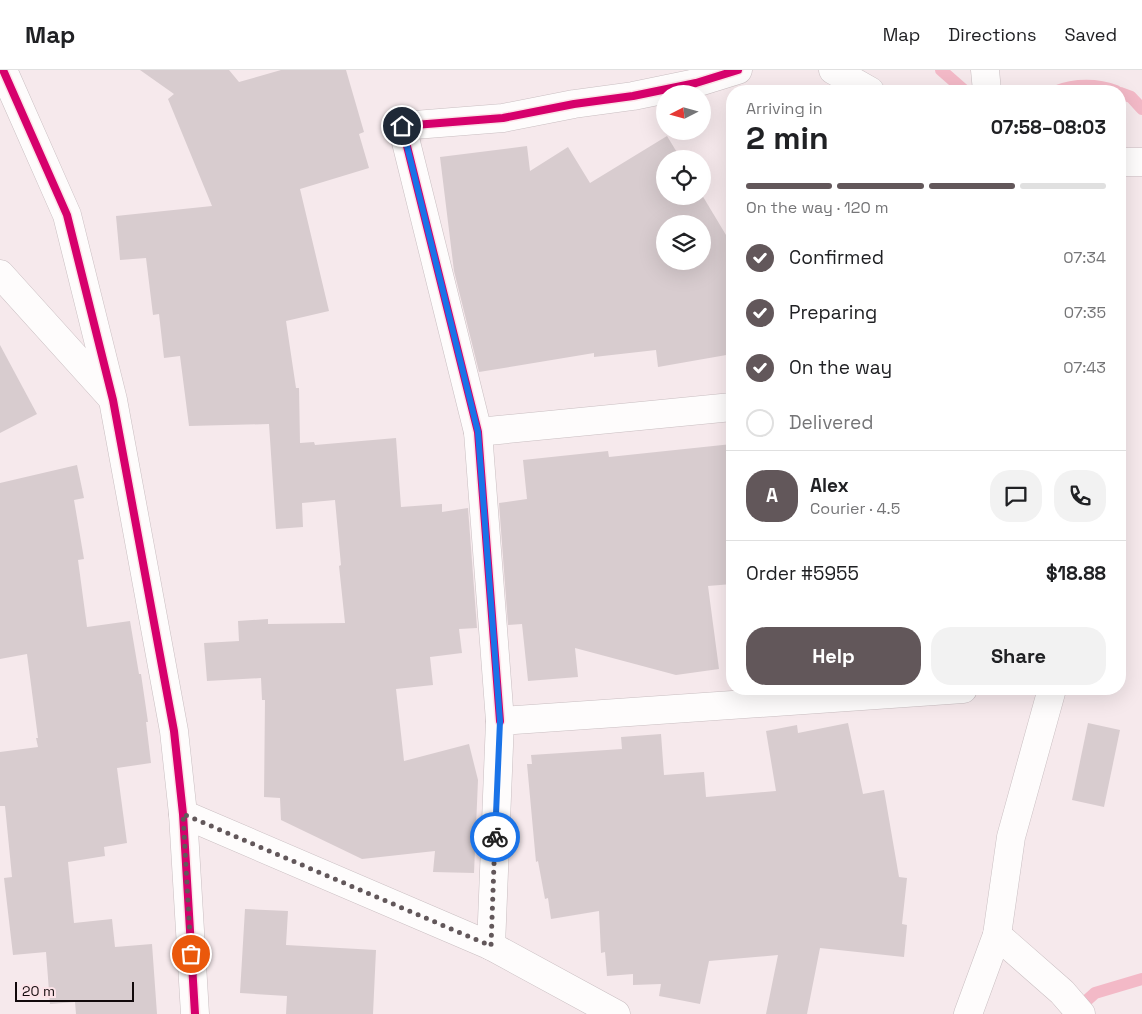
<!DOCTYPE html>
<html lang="en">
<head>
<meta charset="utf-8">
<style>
	:root { --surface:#fff; --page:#f2f2f2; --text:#202124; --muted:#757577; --line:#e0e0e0; --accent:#62575a }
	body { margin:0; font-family:"Space Grotesk",sans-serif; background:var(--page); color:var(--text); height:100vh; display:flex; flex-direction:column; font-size:19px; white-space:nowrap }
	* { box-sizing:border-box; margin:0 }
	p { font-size:16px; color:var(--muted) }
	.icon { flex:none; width:28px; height:28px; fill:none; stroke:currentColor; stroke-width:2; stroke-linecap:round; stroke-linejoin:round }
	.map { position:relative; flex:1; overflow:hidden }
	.details { position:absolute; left:726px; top:15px; width:400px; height:610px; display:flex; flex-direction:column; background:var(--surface); border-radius:20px; box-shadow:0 5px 20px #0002 }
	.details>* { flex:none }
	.needle { width:32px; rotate:264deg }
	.tools { position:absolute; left:656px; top:15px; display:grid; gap:10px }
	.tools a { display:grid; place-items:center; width:55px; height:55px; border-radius:50%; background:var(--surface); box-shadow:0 5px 20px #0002; font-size:25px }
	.scale { position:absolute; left:15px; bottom:12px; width:119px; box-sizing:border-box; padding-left:5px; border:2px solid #12090b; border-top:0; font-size:14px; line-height:18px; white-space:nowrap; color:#12090b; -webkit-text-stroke:4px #fce3e8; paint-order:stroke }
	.pin { position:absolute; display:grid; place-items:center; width:42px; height:42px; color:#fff; margin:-21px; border:2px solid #fff; border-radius:50%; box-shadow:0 1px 5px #0007 }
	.courier { position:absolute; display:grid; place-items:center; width:50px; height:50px; margin:-25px; border:4px solid #1a73e8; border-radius:50%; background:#fff; color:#222; box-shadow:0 1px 6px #0007 }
	.headline em { font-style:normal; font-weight:800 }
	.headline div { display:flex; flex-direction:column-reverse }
	.headline { display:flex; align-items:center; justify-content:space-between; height:85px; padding:0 20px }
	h1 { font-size:32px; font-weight:800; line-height:38px }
	.bar { display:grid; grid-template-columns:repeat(4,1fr); gap:8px 5px; align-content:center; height:60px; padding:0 20px }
	.bar i { height:6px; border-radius:4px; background:var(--line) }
	.bar .selected { background:var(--accent) }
	.bar p { grid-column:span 4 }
	.line { display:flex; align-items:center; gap:12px; padding:0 20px; border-top:1px solid var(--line) }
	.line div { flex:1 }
	.round { display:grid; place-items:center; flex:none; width:52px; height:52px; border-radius:20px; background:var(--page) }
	ol { padding:0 20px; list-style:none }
	li { display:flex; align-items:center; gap:15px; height:55px }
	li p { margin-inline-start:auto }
	li .icon { padding:5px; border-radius:50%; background:var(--accent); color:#fff; stroke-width:4 }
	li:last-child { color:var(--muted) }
	li i { width:28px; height:28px; border:2px solid var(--line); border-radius:50% }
	.button { display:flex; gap:10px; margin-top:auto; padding:10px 20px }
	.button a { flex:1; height:58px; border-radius:20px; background:var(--accent); color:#fff; font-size:20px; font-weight:800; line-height:58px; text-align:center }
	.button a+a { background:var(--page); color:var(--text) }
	header { display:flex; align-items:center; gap:30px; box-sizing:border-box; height:70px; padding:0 25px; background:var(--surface); border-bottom:1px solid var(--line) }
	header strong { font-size:24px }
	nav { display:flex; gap:28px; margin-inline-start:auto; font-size:18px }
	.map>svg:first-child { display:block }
</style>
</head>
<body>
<header>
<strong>Map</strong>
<nav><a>Map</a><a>Directions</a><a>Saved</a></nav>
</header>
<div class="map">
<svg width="1142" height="944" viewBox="0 0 1142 944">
	<rect width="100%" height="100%" fill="#f6e9ec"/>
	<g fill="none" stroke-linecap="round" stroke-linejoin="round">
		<g stroke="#f3b9c7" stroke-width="12">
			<path d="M941 0 965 21"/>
			<path d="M1057 21C1074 14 1098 14 1116 21"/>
			<path d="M1120 23 1131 27 1142 39"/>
			<path d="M1075 941 1095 923 1142 909"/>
		</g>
	</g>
	<g fill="#d8cccf" fill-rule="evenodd">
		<path d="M140 0H229L239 12 281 0H346L364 62 359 64 369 98 300 119 329 241 286 251 296 318H299L300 373 314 372 315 375 396 368 401 437 442 434V442L468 438 477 558 459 559 462 583 430 587 433 615 396 619 404 691 469 674 478 710 474 803 433 802 435 781 362 789 281 750 280 728 264 727 265 630H262L261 608 207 611 204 573 239 571 238 551 268 549V554L345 553 339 496 341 495 335 430 302 433 303 457 276 459 269 354 189 356 180 286 164 288 159 244 153 245 146 188 120 190 116 146 212 136 168 29 174 24Z"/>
		<path d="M667 66 681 89H665V126H702V125L732 175V284L658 297 656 280 594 287V283L479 302 454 201 440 87 527 76 530 101 568 77 590 113ZM665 154H702V191H665Z"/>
		<path d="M0 275 37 344 0 363Z"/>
		<path d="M732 374V514L708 516 719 599 676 605 575 578 578 607 528 611 522 554 508 555 499 433 527 429 523 390 608 381 609 387Z"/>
		<path d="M77 395 84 428 74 430 84 489 78 490 87 557 130 551 139 604H141L148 652H146L151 693 117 698 127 773 104 777 105 786 68 792 74 853 112 849 115 877 152 874 157 944H76L75 932 50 934 46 882 13 885 4 808 12 807 5 736H0V682L38 677 36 668H38L27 584 0 589V413Z"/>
		<path d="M848 653 863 724 884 720 899 807 907 808 902 854 907 855 904 887 820 878 807 944H766L778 885 709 891 700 934 659 926 661 914 633 915V904L607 906 605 882 601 883 599 841 551 849 548 828 545 829 538 791 536 792 527 694H532L531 685 622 679 621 667 661 664 664 705 704 702 706 727 776 721 766 661 797 655 798 663Z"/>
		<path d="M1088 653 1120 660 1104 737 1072 730Z"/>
		<path d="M245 839 288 841 286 875 376 880 373 944H286L287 926 240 923Z"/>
	</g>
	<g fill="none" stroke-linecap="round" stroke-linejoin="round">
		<defs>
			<g id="minor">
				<path d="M3 0 67 145 113 330 174 661 183 744 195 944"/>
				<path d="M833 0 870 21"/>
				<path d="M985 0 987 21"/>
				<path d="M1120 92H1142"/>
				<path d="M0 204 111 327"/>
				<path d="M478 362 732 337"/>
				<path d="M500 651 478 362 402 56 503 48 574 34 633 26 696 13 738 0"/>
				<path d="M183 744 491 876 616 944"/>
				<path d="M997 865 1062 922 1081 944"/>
				<path d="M491 876 500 651 963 619"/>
				<path d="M968 944 997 865 1011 767 1052 619"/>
			</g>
		</defs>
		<use href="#minor" stroke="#c9bec1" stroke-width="29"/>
		<use href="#minor" stroke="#fefcfc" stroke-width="28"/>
		<defs>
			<g id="cycleway">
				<path d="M3 0 67 145 113 330 174 661 183 744 195 944"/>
				<path d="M500 651 478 362 402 56 503 48 574 34 633 26 696 13 738 0"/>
			</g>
		</defs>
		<use href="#cycleway" stroke="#fce3e8" stroke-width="11"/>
		<use href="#cycleway" stroke="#d6006c" stroke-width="8"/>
	</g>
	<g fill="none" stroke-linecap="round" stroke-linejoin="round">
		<path stroke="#62575a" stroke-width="5" stroke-dasharray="0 9" d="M191 884 183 744 491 876 495 767"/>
		<path stroke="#1a73e8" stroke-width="6" d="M402 56 478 362 500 651 495 767"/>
	</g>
</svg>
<div class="tools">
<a><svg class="needle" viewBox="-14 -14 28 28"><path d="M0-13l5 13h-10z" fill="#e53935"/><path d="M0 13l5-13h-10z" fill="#757577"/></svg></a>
<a><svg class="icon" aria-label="locate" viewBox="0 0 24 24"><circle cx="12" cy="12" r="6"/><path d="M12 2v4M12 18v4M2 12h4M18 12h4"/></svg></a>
<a><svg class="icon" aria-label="layers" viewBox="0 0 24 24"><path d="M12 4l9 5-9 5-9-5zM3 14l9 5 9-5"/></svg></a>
</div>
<div class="scale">20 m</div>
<div class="pin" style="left:191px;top:884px;background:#ea580c"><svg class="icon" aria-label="bag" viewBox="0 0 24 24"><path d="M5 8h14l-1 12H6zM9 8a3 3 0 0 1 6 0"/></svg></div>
<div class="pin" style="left:402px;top:56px;background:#1f2937"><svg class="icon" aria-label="home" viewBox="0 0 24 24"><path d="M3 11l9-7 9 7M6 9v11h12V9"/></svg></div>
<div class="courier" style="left:495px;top:767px"><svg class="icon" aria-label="bike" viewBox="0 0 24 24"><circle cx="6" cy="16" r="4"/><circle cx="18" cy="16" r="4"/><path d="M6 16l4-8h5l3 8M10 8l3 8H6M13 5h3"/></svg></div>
<section class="details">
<div class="headline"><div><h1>2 min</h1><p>Arriving in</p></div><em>07:58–08:03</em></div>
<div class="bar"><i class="selected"></i><i class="selected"></i><i class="selected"></i><i></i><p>On the way · 120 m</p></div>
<ol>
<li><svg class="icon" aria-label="check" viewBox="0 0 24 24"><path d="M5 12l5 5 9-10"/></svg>Confirmed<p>07:34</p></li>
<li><svg class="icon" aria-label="check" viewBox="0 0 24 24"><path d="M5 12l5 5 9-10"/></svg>Preparing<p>07:35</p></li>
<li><svg class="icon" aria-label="check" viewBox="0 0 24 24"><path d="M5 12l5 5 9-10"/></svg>On the way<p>07:43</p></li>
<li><i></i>Delivered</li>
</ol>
<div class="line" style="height:90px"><b class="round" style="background:var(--accent);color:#fff">A</b><div><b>Alex</b><p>Courier · 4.5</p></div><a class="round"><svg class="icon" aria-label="chat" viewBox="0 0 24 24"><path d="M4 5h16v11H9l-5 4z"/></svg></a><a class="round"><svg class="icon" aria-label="phone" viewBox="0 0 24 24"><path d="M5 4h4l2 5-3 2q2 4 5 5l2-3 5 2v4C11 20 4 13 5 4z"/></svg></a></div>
<div class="line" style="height:65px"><div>Order #5955</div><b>$18.88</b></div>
<div class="button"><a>Help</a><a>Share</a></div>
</section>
</div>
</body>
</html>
